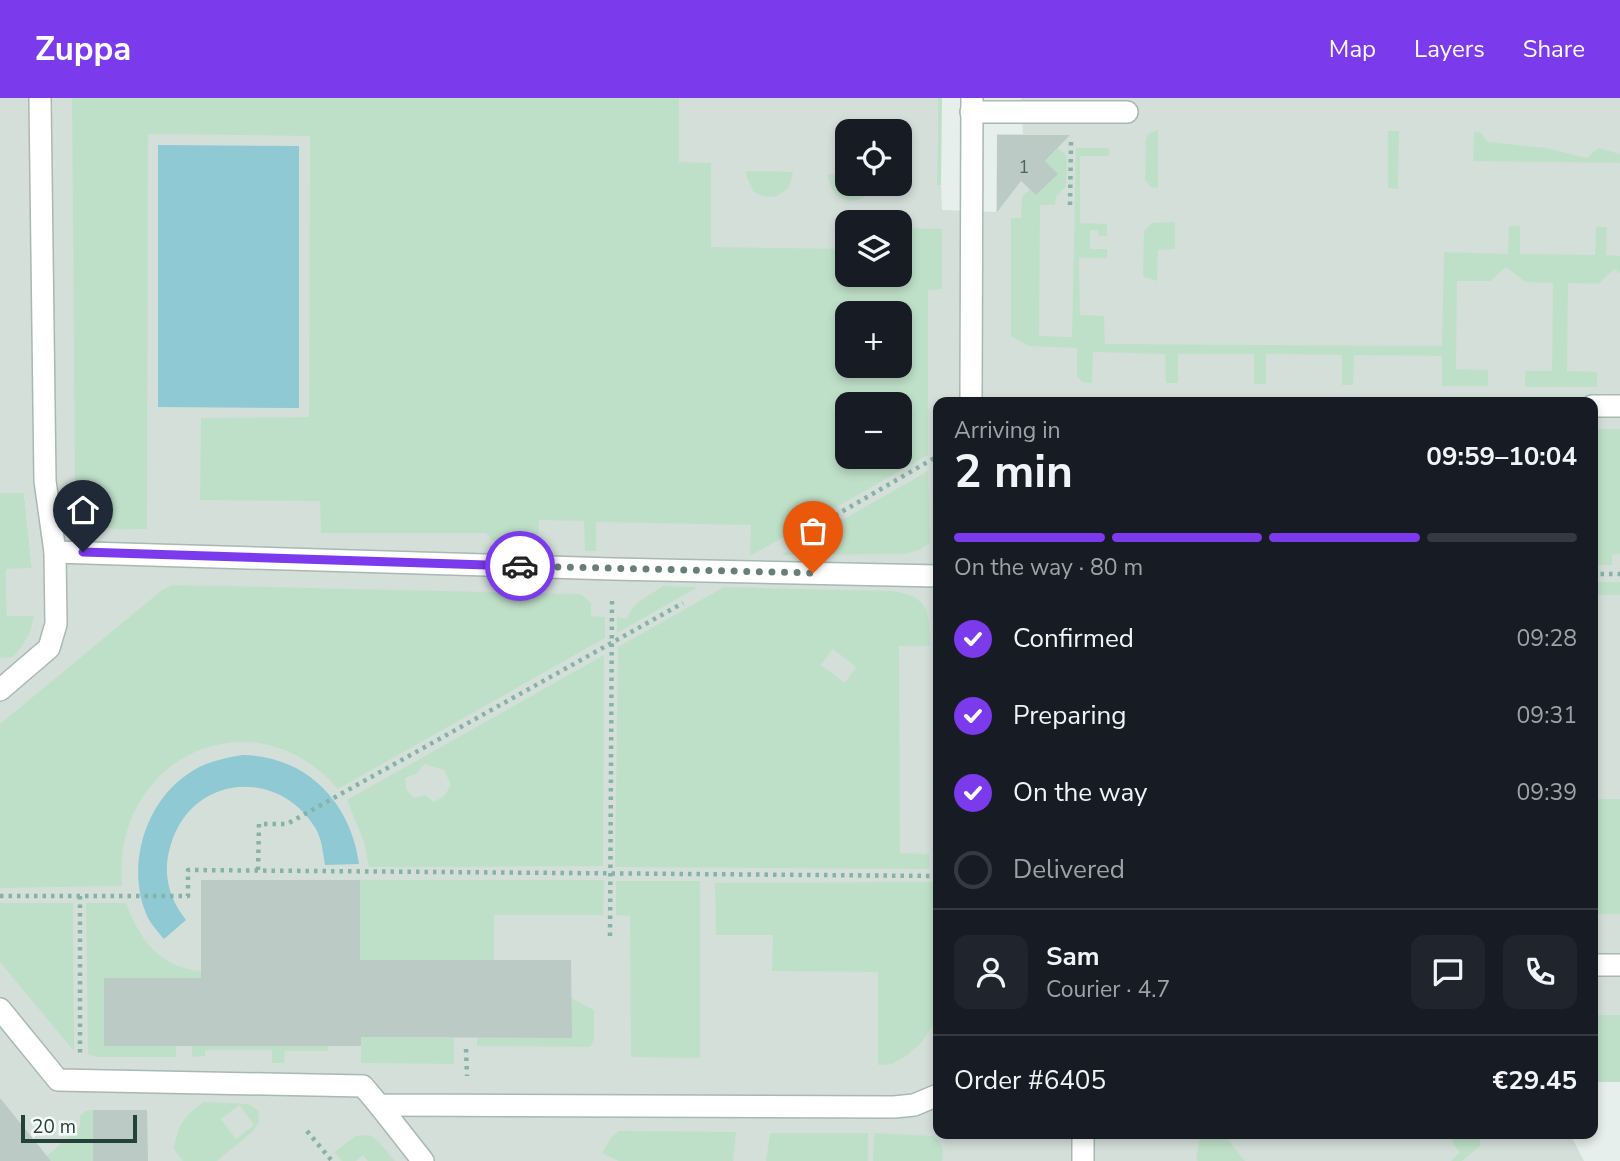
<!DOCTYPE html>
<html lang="en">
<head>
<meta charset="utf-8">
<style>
	:root { --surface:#171b24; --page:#20242c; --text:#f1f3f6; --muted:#9ea1a6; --line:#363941; --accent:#7c3aed }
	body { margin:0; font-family:"Nunito Sans",sans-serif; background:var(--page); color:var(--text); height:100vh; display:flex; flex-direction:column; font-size:26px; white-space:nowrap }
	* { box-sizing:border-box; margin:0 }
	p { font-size:23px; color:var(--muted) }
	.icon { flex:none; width:38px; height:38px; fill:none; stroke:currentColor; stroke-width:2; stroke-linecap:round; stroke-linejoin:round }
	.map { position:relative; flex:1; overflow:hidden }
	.panel { position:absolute; left:933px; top:299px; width:665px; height:742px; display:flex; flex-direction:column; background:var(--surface); border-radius:14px; box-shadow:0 4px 10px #0003 }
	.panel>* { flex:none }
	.tools { position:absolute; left:835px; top:21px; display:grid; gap:14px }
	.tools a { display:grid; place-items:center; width:77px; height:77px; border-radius:14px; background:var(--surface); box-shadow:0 4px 10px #0003; font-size:35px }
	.scale { position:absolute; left:21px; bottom:18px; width:116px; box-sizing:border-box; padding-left:7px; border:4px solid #24423a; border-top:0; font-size:19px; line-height:24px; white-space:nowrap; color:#24423a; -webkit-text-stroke:5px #f7fbf9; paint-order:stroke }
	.pin { position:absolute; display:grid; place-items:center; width:60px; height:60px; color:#fff; margin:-72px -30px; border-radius:50% 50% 50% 0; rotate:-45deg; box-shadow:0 0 7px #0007 }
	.pin .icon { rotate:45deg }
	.courier { position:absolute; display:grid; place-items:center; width:70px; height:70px; margin:-35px; border:5px solid #7c3aed; border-radius:50%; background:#fff; color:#222; box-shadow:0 2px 9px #0007 }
	.summary em { font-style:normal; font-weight:700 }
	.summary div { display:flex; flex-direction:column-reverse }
	.summary { display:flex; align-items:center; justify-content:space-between; height:119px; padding:0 21px }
	h1 { font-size:46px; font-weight:700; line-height:52px }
	.bar { display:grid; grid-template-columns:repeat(4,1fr); gap:10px 7px; align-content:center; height:84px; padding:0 21px }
	.bar i { height:9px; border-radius:5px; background:var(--line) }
	.bar .current { background:var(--accent) }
	.bar p { grid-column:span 4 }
	.line { display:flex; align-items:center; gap:18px; padding:0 21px; border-top:2px solid var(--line) }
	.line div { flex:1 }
	.round { display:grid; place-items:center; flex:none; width:74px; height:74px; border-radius:14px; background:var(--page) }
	ol { padding:0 21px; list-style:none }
	li { display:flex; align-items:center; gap:21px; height:77px }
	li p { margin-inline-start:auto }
	li .icon { padding:7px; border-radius:50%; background:var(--accent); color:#fff; stroke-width:4 }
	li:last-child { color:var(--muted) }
	li i { width:38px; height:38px; border:4px solid var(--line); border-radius:50% }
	header { display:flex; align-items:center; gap:42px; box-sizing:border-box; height:98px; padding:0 35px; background:var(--accent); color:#fff }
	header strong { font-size:33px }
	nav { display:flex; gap:38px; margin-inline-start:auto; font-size:24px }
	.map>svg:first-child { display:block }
</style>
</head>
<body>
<header>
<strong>Zuppa</strong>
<nav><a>Map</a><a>Layers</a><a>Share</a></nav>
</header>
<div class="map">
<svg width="1620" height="1063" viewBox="0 0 1620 1063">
	<rect width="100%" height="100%" fill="#e6efeb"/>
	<path fill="#d4dfda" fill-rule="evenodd" d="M0 0H938L937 86 941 87 942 112 996 114 997 36H1023L1021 0H1620V984H1592V304H938V1036H1570L1584 1063H0V560L25 543 33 526V518H7L6 471 32 469 24 395H0ZM847 33H900V86H847ZM847 124H900V177H847ZM847 215H900V268H847ZM847 306H900V359H847Z"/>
	<g fill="#bfe0c8" fill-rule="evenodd">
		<path d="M72 0H679V64L711 65V149L847 151V177H900V151H907V130L942 131V191L928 192V357L750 458 751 427 596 424V453H585L584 423 539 422 538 451C514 451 501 456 486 435H321L320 403 200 402 201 320 309 319 310 38 148 36 147 431C114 431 78 436 69 395L75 394ZM900 215V268H847V215ZM847 306H900V359H847Z"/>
		<path d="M938 0H942L941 87H937Z"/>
		<path d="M1158 32V90L1151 89 1145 82 1146 41 1149 35Z"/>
		<path d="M1388 33H1399L1398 91 1388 90Z"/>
		<path d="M1474 34H1480L1488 44 1546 50 1587 60 1598 50 1620 56V65L1473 63Z"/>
		<path d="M1058 50 1067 58 1066 88 1056 99 1055 107H1040L1039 238 1072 239 1076 50H1109V58H1080V125L1107 126V138H1099L1098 133 1090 132V151H1107V160H1079L1080 217 1104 218 1105 246 1442 248 1444 154 1508 156 1509 128H1520V156L1595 157 1596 129H1607L1606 157 1620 158V175L1614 171 1598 186 1568 185 1567 273 1597 274V289H1525V273H1552L1553 185 1525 184 1506 169 1490 183H1457L1456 271 1488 272V288H1442V258L1354 257 1353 287H1342V257L1266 256V286H1254V256H1178V285H1166L1165 256 1093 254 1092 285 1082 284 1077 278V250L1029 248 1011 238V120H1021L1022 99 1030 91 1036 97 1057 76 1045 63Z"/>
		<path d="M746 73 793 74 789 89C778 100 768 102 754 94L747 80Z"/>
		<path d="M828 76 847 77V86H874C862 113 830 105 828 76Z"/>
		<path d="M1175 124V151L1158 152 1157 183 1144 179 1143 175 1144 133 1152 125Z"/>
		<path d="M1593 331H1620V456L1612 457V467H1593Z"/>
		<path d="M928 373 930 445 919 452 905 456 781 457Z"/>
		<path d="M0 395H24L32 470 6 471 7 518H34C32 534 24 547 13 559L0 560Z"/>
		<rect x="1593" y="484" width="27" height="13"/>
		<path d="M172 487 581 496 591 505V518L605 519V540L338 691C251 592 111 661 122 788L0 790V626L162 492Z"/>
		<path d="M662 488 698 489 617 535V519L627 521C636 499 647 501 662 488Z"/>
		<path d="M724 489 891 493C931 498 929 515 930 548H899L900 755 929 756V771L615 769 618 549ZM833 551 856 569 845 585 821 567Z"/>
		<path d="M604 557 603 768 369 769 364 744 347 702ZM425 666 444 672 451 687 444 698 434 704 425 697 414 700 406 691 405 680 416 676Z"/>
		<rect x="1593" y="701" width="27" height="115"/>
		<path d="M360 782H604L603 817H494V862H360Z"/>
		<path d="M616 783H700V960L631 959 630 818 616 817Z"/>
		<path d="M938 784V921L920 946 906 958 892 966 878 967V874L772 873 773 837H716L715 785Z"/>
		<path d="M0 805H73L74 953 0 864Z"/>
		<path d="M86 805H126C140 842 159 869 201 873V880H104V948H176V959H96L88 956Z"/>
		<path d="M571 900 594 912V942L590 949 477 948V940H571Z"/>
		<rect x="1593" y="917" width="27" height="67"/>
		<path d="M361 939 454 940V966L361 965Z"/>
		<path d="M192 948H328V953H285L284 965H272V952H205V958L192 959Z"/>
		<path d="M204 1004 248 1006 258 1012 259 1024 252 1034 217 1063H183L174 1051C178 1026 184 1018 204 1004ZM239 1007 254 1027 236 1041 221 1021Z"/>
		<path d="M93 1012V1063H51L47 1058 80 1029V1018L86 1013Z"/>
		<path d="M619 1033 736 1034 733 1063H619L602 1055 611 1040Z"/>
		<path d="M773 1035H868V1063H766L770 1036Z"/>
		<path d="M874 1035 933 1038C943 1046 944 1051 942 1063H873Z"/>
		<path d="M1201 1036H1235L1228 1042 1245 1063H1198L1196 1060Z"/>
		<path d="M1452 1036H1480V1048L1462 1063H1451L1460 1054 1453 1046Z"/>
		<path d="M369 1037 377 1042 395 1063H368L363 1057 356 1063H342L334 1054 356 1038Z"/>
	</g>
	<g fill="#8ec9d4">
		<path d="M158 47 299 48V310L158 309Z"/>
		<path d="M243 657C307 658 351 705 359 766L325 767C323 755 322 742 316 731 279 669 192 676 171 746 162 774 168 799 186 822L164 841C159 835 152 827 148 820 125 771 144 705 188 676 204 664 224 660 243 657Z"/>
	</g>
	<g fill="#bbcac4">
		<path d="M997 37H1070L1045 63 1058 76 1036 97 1021 83 997 114Z"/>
		<path d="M201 782H360V862H571L572 940 361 939V948H104V880H201Z"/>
		<path d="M0 1000 51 1063H0Z"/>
		<path d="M93 1012H147L148 1063H93Z"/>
	</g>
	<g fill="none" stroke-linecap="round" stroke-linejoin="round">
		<defs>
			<g id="minor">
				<path d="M971 14H1127"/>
				<path d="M971 304 972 0"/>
				<path d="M1592 308H1620"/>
				<path d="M55 454 613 471 938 478"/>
				<path d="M0 592 49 550 56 526 55 454 45 383 40 0"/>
				<path d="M1592 867H1620"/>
				<path d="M0 911 58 982 363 988 379 1007 894 1009 914 1007 938 997"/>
				<path d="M379 1007 423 1063"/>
				<path d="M1083 1036V1063"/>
			</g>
		</defs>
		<use href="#minor" stroke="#a8b8b2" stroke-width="24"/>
		<g stroke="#86b3a5" stroke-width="4.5" stroke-dasharray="3.5 5" stroke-linecap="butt">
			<path d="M1070 107 1071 44"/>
			<path d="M791 443 938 358V330"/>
			<path d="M1592 476H1620"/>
			<path d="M258 772 259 726H287L683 505"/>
			<path d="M0 798H188V772L938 778"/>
			<path d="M80 798V955"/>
			<path d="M610 838 612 500"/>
			<path d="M466 951 467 978"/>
			<path d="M307 1033 332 1063"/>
		</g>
		<use href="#minor" stroke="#fff" stroke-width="21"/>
	</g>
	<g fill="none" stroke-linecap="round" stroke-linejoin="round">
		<path stroke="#687f78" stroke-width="7" stroke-dasharray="0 12.6" d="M520 468 813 475"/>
		<path stroke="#7c3aed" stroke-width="9" d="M83 454 520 468"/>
	</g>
	<g text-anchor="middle" stroke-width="5" stroke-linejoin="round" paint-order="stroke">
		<g font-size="18" fill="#4a645c">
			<text x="1024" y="75">1</text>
		</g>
	</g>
</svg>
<div class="tools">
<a><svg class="icon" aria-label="locate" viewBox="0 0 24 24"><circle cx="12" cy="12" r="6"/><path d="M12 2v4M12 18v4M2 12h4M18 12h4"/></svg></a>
<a><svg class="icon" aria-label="layers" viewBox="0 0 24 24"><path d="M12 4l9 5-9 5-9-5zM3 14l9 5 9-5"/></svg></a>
<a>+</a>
<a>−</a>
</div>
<div class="scale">20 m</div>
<div class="pin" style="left:813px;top:475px;background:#ea580c"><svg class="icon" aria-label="bag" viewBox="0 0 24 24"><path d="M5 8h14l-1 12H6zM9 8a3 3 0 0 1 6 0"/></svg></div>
<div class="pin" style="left:83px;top:454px;background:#1f2937"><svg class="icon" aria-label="home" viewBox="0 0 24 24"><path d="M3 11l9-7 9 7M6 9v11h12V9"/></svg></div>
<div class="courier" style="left:520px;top:468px"><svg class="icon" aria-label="car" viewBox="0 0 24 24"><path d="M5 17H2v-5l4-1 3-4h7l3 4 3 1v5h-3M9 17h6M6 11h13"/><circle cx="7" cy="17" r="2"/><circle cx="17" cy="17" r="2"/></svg></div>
<section class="panel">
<div class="summary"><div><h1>2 min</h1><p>Arriving in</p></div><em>09:59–10:04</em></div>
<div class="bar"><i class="current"></i><i class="current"></i><i class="current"></i><i></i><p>On the way · 80 m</p></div>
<ol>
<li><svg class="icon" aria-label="check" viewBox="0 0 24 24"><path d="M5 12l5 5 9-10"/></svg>Confirmed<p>09:28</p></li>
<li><svg class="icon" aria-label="check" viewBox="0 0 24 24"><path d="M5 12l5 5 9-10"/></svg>Preparing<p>09:31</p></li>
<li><svg class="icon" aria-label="check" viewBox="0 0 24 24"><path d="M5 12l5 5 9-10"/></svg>On the way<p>09:39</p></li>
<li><i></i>Delivered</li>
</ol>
<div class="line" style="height:126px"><a class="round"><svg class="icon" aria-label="person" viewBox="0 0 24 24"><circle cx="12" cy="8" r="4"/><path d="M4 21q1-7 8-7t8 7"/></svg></a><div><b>Sam</b><p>Courier · 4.7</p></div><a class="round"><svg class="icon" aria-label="chat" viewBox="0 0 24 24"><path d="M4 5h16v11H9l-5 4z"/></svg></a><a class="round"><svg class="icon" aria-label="phone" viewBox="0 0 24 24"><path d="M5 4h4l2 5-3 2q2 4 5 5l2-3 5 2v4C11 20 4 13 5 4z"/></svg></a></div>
<div class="line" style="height:91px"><div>Order #6405</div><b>€29.45</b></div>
</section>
</div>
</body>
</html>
